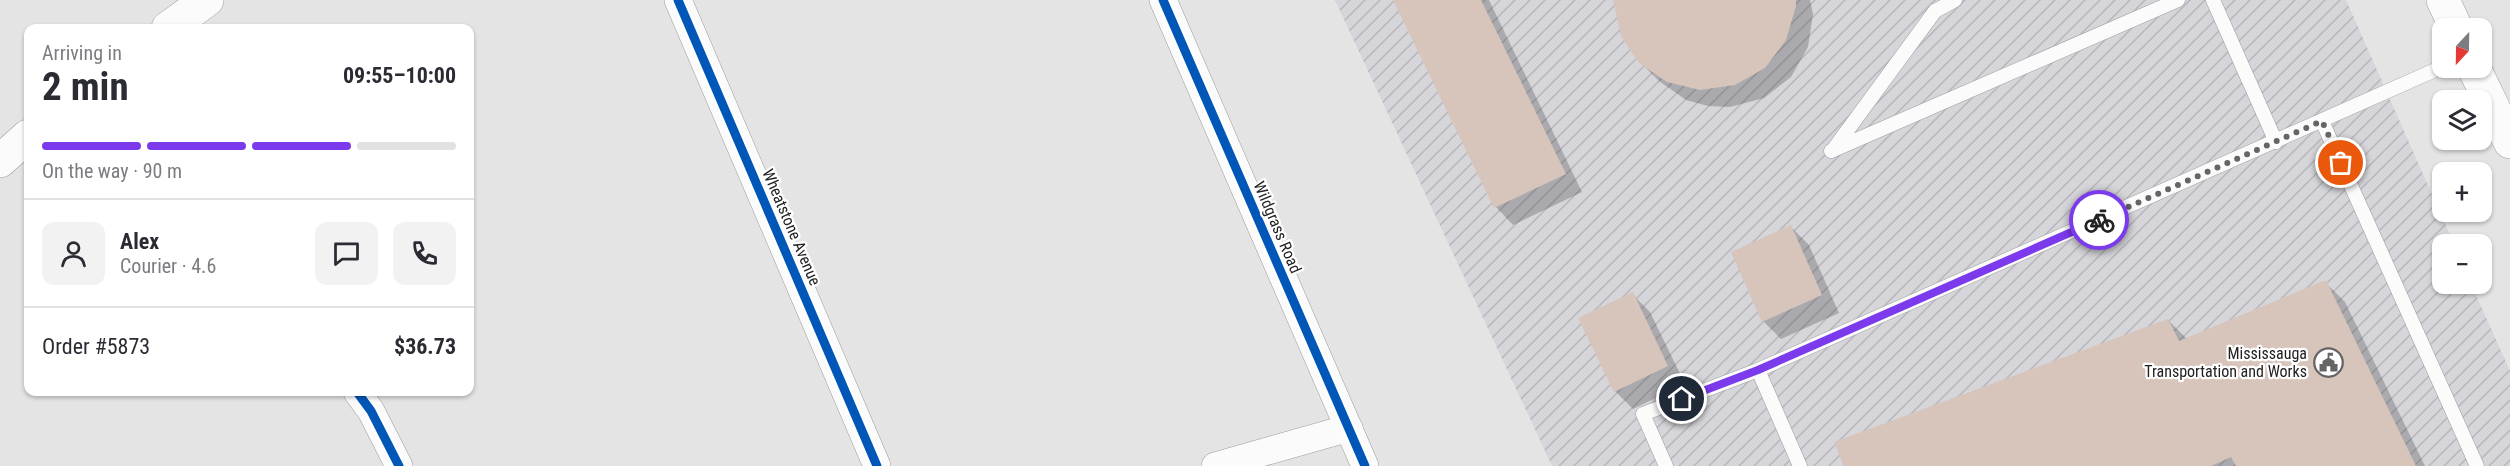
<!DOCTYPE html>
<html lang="en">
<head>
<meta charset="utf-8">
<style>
	:root { --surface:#fff; --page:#f2f2f3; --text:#2b2b33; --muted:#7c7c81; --line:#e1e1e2; --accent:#7c3aed }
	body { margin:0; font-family:"Roboto Condensed",sans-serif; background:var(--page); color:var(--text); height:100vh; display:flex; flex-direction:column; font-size:22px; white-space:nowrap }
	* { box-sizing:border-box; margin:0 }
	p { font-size:20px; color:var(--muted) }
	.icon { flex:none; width:33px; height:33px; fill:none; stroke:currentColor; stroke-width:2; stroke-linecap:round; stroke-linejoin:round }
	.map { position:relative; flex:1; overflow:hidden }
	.panel { position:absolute; left:24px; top:24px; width:450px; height:372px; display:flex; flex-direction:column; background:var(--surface); border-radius:12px; box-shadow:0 2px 4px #0004 }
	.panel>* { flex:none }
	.needle { width:39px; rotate:202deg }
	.fabs { position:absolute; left:2432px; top:18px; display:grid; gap:12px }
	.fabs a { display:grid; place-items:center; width:60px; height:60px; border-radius:12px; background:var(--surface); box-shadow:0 2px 4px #0004; font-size:30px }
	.pin { position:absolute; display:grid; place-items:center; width:51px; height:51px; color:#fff; margin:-26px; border:3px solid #fff; border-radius:50%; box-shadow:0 2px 6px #0007 }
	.courier { position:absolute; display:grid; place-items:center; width:60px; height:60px; margin:-30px; border:4px solid #7c3aed; border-radius:50%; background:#fff; color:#222; box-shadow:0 2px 8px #0007 }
	.summary em { font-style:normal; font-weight:700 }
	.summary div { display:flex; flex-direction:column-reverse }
	.summary { display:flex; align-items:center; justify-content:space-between; height:102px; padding:0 18px }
	h1 { font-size:39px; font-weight:700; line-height:45px }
	.bar { display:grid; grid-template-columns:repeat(4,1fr); gap:9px 6px; align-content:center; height:72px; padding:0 18px }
	.bar i { height:8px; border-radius:4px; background:var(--line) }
	.bar .on { background:var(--accent) }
	.bar p { grid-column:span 4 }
	.line { display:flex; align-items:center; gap:15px; padding:0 18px; border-top:2px solid var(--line) }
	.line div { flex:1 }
	.round { display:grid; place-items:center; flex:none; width:63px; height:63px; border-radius:12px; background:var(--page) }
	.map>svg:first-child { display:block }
</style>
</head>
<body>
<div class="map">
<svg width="2510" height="466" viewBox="0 0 2510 466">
	<defs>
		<pattern id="industrial-furrows" width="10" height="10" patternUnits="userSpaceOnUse" patternTransform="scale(1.5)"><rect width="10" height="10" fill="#d5d5da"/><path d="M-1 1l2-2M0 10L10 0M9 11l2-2" fill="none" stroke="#b7b7bb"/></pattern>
	</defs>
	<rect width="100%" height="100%" fill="#e4e4e5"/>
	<path fill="url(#industrial-furrows)" d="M1335 0H2346L2454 244H2442V284H2471L2510 371V466H1552Z"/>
	<g fill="#0003">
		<path d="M1395 0H1489L1582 192 1513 225 1496 207Z"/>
		<path d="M1615 0H1810L1813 14 1808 47 1791 77 1764 98 1730 107 1708 106 1686 100 1659 81 1640 62Z"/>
		<path d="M1791 227 1809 245 1839 313 1781 339 1763 321Z"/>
		<path d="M2325 282 2345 302 2425 466H1846L2168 320 2187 339Z"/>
		<path d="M1632 294 1650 312 1685 384 1633 409 1615 391Z"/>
	</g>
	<g fill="#d7c5bc">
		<path d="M1393 0H1481L1566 174 1494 208Z"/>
		<path d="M1613 0H1796V6L1786 40 1765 68 1735 85 1700 90 1667 82 1639 63 1621 36Z"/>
		<path d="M1791 225 1822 295 1762 322 1731 252Z"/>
		<path d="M2326 280 2416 466H2236L2231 457 2211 466H1844L1834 442 2168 319 2179 341Z"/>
		<path d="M1633 292 1668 366 1614 392 1578 318Z"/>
	</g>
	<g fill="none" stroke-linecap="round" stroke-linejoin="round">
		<defs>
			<g id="service">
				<path d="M2213 0 2276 142"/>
				<path d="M2322 121 2477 466"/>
				<path d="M1833 150 1935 11 1955 0"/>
				<path d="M1831 151 2178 0"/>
				<path d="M1758 370 1800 466"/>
				<path d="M1666 466 1643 414 1758 370 2442 67"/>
			</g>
			<g id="minor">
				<path d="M678 0 877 466"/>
				<path d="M1163 0 1365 466"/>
				<path d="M357 392 371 411 399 466"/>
				<path d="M1215 466 1349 428"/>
			</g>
			<g id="tertiary">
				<path d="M168 28 207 0"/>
				<path d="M0 161 28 136"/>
			</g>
			<g id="secondary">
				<path d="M2443 0 2456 28"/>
				<path d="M2474 68 2510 142"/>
			</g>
		</defs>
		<use href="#service" stroke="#9c9c9c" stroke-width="15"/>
		<use href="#minor" stroke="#9c9c9c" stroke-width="28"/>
		<use href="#tertiary" stroke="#9c9c9c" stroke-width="34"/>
		<use href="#secondary" stroke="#9c9c9c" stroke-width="34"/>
		<use href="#service" stroke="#fbfbfb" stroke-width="14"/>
		<use href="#minor" stroke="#fbfbfb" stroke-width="27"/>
		<use href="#tertiary" stroke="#fbfbfb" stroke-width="33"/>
		<use href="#secondary" stroke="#fbfbfb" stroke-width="33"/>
		<defs>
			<g id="cycleway">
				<path d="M678 0 877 466"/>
				<path d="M1163 0 1365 466"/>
				<path d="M357 392 371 411 399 466"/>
			</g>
		</defs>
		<use href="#cycleway" stroke="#fff" stroke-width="13"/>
		<use href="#cycleway" stroke="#0057b8" stroke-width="9"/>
	</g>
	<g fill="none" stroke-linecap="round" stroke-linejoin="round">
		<path stroke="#656566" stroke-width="6" stroke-dasharray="0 10.8" d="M2099 220 2322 121 2341 163"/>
		<path stroke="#7c3aed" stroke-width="8" d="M1682 399 1758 370 2099 220"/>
	</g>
	<defs>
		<symbol id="civic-ring" viewBox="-11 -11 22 22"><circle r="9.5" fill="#fff" stroke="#656566" stroke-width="1.5"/><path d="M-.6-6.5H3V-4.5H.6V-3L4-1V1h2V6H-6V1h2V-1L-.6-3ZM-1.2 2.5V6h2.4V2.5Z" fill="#656566"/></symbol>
	</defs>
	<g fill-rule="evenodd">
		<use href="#civic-ring" x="2312" y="346" width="33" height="33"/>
	</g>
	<g text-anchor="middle" stroke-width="4.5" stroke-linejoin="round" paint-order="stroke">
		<g font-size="16" fill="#212122" stroke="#fff">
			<text transform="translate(792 227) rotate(67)" y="6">Wheatstone Avenue</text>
			<text transform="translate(1278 227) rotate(67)" y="6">Wildgrass Road</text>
		</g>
		<g font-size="16" fill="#212122" stroke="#fff" text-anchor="end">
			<text x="2307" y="359">Mississauga<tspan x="2307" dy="18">Transportation and Works</tspan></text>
		</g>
	</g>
</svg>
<div class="fabs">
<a><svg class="needle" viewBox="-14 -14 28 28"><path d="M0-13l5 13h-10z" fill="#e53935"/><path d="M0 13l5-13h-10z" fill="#7c7c81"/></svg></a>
<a><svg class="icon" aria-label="layers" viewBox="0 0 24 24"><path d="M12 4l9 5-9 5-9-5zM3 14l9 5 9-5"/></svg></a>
<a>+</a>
<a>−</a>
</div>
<div class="pin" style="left:2341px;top:163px;background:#ea580c"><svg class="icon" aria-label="bag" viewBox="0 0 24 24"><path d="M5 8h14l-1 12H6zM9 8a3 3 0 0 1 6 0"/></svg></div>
<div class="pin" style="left:1682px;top:399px;background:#1f2937"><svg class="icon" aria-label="home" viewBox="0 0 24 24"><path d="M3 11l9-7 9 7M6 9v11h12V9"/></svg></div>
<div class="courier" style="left:2099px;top:220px"><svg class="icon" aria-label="bike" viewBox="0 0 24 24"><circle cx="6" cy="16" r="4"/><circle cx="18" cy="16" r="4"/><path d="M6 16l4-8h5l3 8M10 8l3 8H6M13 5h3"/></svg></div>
<section class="panel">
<div class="summary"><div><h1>2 min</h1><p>Arriving in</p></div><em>09:55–10:00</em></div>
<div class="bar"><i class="on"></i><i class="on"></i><i class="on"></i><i></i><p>On the way · 90 m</p></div>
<div class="line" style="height:108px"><a class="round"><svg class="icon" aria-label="person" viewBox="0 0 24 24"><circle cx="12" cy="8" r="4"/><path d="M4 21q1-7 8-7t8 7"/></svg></a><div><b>Alex</b><p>Courier · 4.6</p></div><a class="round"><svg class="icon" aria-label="chat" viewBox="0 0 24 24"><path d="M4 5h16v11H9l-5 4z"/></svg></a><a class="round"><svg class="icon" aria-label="phone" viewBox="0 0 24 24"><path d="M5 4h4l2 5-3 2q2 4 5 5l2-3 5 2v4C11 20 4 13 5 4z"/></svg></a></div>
<div class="line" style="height:78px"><div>Order #5873</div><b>$36.73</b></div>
</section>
</div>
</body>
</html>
